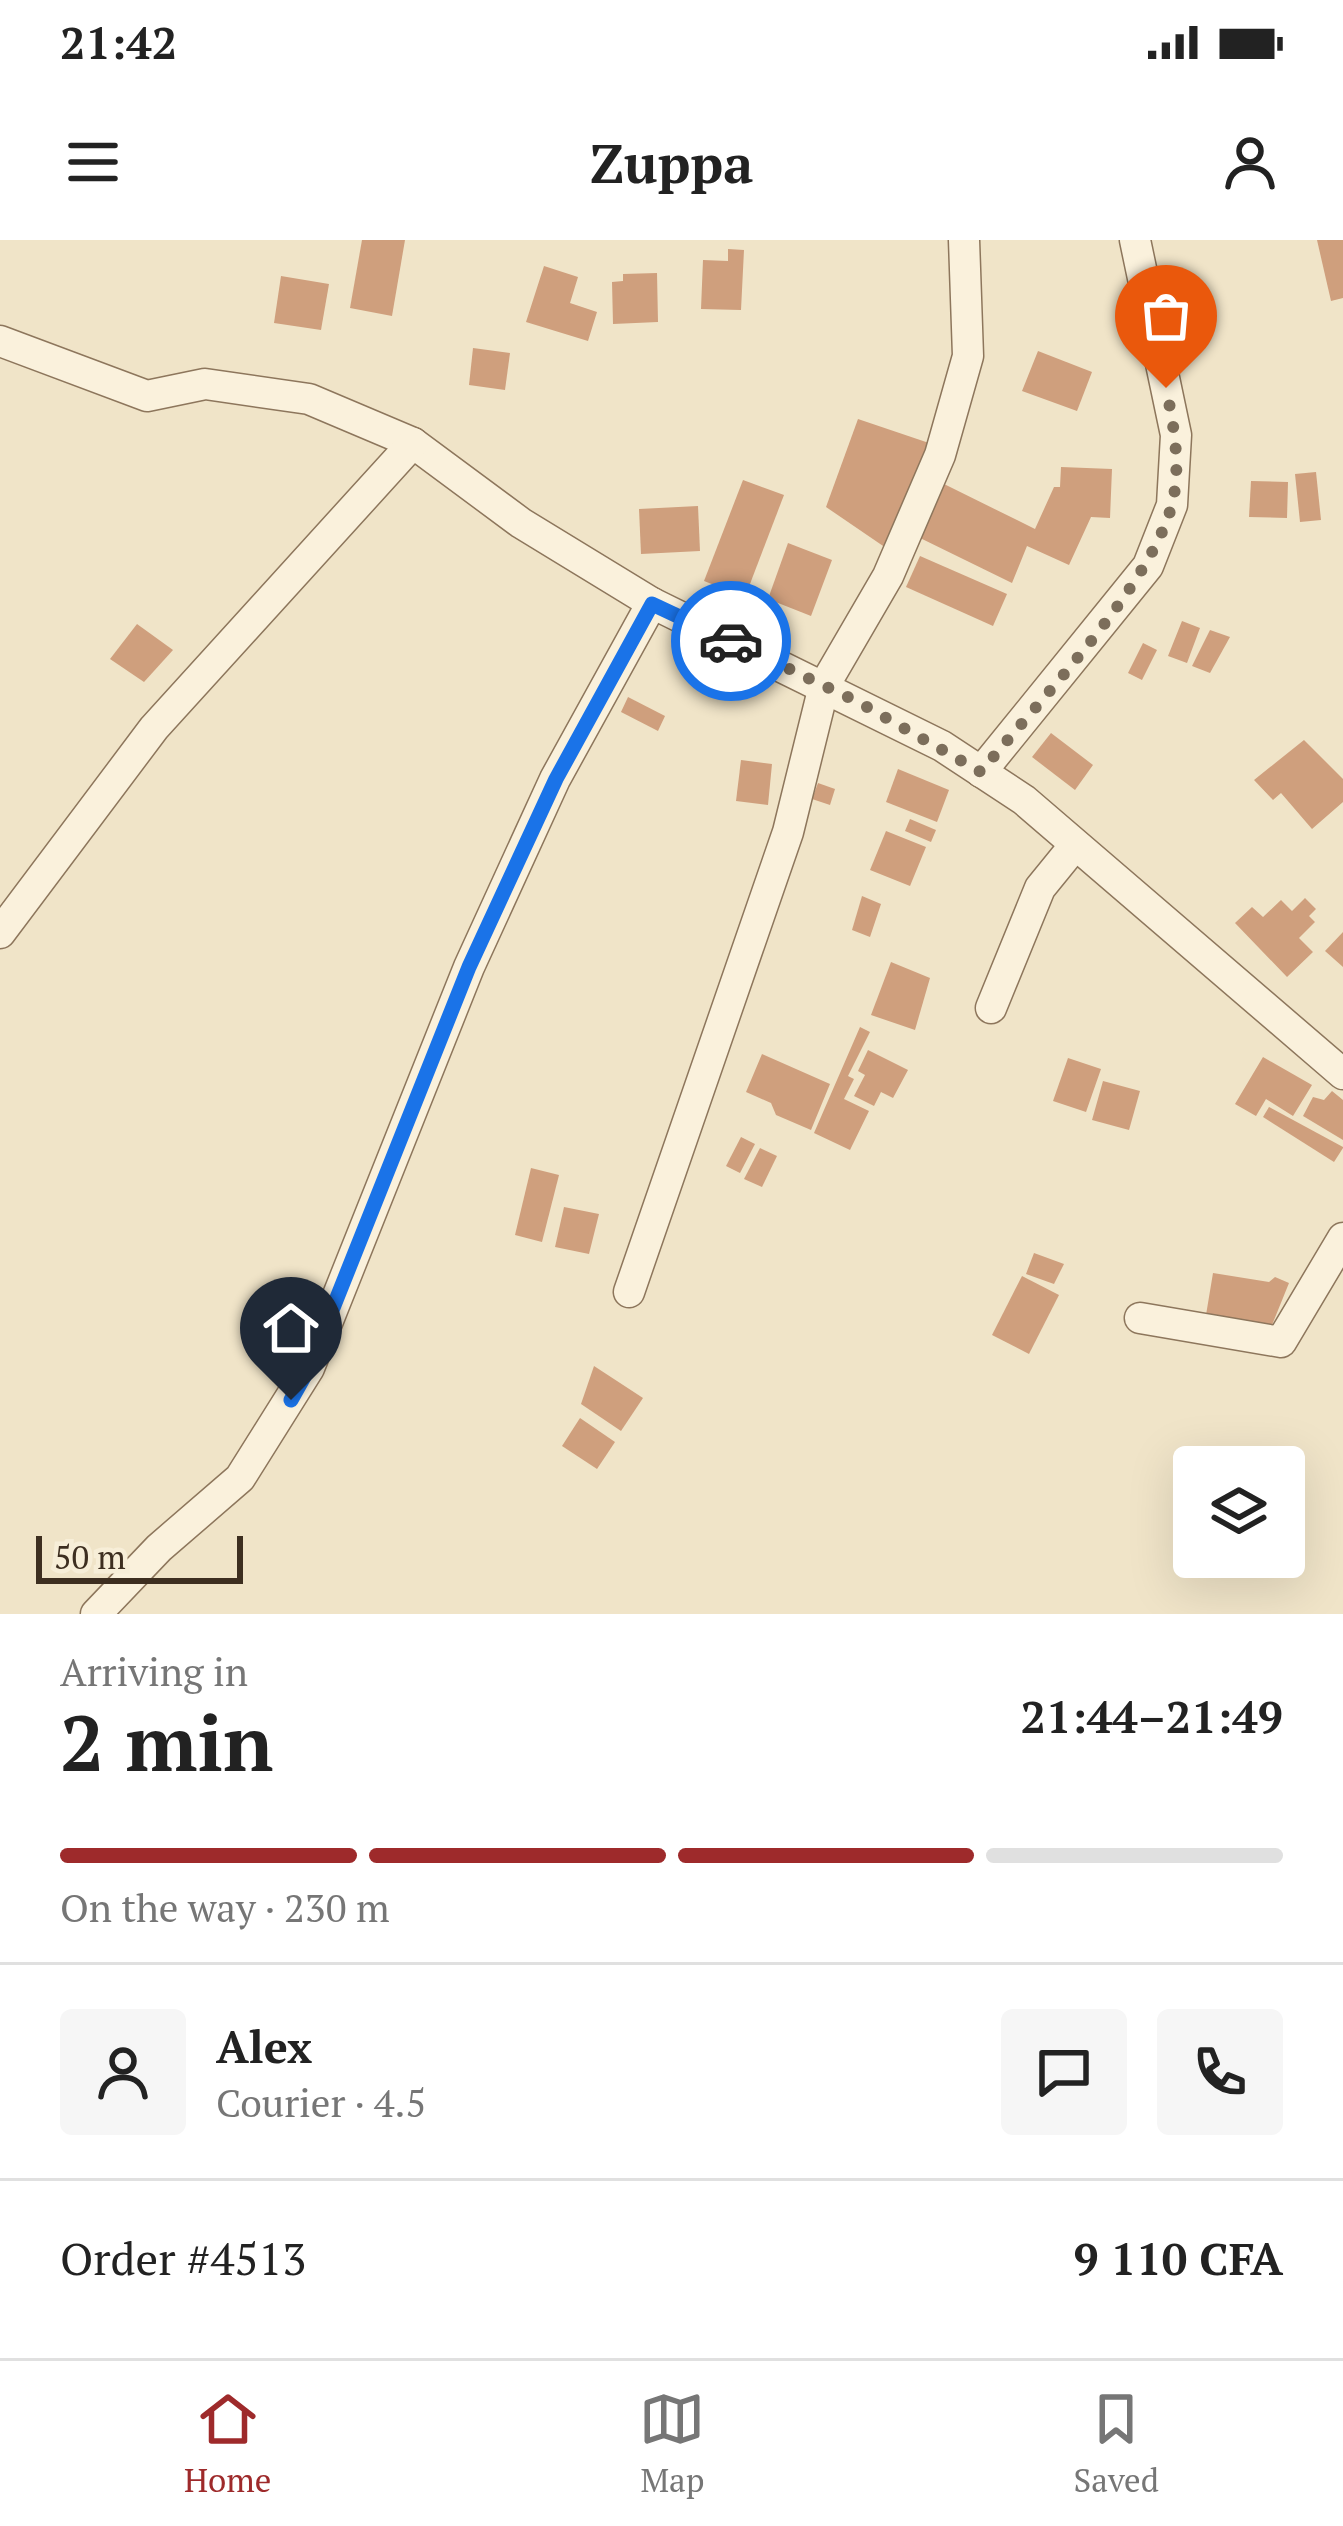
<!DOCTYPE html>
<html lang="en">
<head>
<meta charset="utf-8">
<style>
	:root { --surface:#fff; --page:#f6f6f6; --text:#222; --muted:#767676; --line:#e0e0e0; --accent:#9e2a2b }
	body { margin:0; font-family:"PT Serif",serif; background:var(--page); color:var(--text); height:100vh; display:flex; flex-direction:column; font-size:45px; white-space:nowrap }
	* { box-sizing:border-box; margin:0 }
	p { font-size:39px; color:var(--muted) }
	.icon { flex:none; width:66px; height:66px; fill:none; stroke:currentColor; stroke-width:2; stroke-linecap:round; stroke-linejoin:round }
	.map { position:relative; height:1374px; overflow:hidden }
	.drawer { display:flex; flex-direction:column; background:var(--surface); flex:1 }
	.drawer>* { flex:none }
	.fabs { position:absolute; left:1173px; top:1206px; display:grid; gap:24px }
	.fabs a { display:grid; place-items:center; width:132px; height:132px; border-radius:12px; background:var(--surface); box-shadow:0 12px 48px #0002; font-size:60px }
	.scale { position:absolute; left:36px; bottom:30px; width:207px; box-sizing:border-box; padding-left:12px; border:6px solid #3d2e20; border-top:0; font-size:33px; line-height:42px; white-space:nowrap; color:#3d2e20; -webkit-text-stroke:9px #f7eed8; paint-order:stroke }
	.pin { position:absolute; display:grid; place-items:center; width:102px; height:102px; color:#fff; margin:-123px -51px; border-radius:50% 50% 50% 0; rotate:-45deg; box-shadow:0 0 12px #0007 }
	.pin .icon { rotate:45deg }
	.courier { position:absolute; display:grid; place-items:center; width:120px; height:120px; margin:-60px; border:9px solid #1a73e8; border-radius:50%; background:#fff; color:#222; box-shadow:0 3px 15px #0007 }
	.headline em { font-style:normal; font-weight:600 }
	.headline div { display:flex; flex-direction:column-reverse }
	.headline { display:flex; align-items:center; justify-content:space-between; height:204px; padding:0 60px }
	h1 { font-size:78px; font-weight:600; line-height:90px }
	.bar { display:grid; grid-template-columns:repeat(4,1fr); gap:18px 12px; align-content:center; height:144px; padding:0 60px }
	.bar i { height:15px; border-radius:9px; background:var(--line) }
	.bar .on { background:var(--accent) }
	.bar p { grid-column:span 4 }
	.line { display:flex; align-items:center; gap:30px; padding:0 60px; border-top:3px solid var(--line) }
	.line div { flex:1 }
	.round { display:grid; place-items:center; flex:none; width:126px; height:126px; border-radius:12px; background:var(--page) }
	.status { display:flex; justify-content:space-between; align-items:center; height:84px; padding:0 60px; background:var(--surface); direction:ltr }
	.status svg { height:33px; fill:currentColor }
	header { display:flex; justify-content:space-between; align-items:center; height:156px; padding:0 60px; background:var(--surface); font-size:54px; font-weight:600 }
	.tab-bar { display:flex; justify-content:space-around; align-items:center; height:168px; border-top:3px solid var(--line); background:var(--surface); font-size:33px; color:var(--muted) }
	.tab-bar a { display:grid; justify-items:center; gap:6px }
	.tab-bar .on { color:var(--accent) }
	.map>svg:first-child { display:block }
</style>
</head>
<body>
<div class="status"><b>21:42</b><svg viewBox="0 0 49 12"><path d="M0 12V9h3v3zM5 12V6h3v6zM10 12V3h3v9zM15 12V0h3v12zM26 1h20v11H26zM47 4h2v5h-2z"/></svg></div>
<header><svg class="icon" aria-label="menu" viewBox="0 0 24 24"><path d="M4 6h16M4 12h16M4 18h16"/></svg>Zuppa<svg class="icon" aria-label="person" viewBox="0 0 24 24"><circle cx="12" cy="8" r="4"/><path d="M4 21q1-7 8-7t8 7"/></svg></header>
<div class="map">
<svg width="1343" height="1374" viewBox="0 0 1343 1374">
	<rect width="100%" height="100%" fill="#f0e4c8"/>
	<g fill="#cf9f7d">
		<path d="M362 0H405L392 76 350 68Z"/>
		<path d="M1317 0H1343V58L1331 61Z"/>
		<path d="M728 9 744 10 741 70 701 69 703 20 728 21Z"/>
		<path d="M544 26 578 37 570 63 597 72 588 101 526 82Z"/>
		<path d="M657 33 658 82 613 84 612 42 623 41V34Z"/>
		<path d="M281 36 329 44 321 90 274 83Z"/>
		<path d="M473 108 510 113 505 150 469 145Z"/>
		<path d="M1038 111 1092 132 1077 171 1022 151Z"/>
		<path d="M858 179 929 203 889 310 826 267Z"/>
		<path d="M1061 227 1112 229 1110 278 1091 277 1069 325 1027 306 1012 343 916 296 942 243 1035 289 1054 247H1060Z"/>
		<path d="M1316 232 1321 280 1300 282 1295 234Z"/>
		<path d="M743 240 784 255 745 357 704 341Z"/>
		<path d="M1251 241 1288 242 1287 278 1249 277Z"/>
		<path d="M698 266 700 311 641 314 639 269Z"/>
		<path d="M788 303 832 320 811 376 768 359Z"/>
		<path d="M920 316 1007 354 993 386 906 347Z"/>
		<path d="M1182 381 1200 388 1187 423 1168 416Z"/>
		<path d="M137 384 173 410 144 442 110 419Z"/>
		<path d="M1210 390 1230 397 1210 433 1192 426Z"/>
		<path d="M1143 403 1157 410 1142 440 1128 433Z"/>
		<path d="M628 457 665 476 658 491 621 472Z"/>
		<path d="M1051 493 1093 525 1075 550 1032 517Z"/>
		<path d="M1304 500 1343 539V562L1312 589 1281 553 1273 560 1254 540Z"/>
		<path d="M741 520 772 524 768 565 736 561Z"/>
		<path d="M898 529 949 550 937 582 886 562Z"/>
		<path d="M818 543 835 549 830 565 812 559Z"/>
		<path d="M910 579 936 590 931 602 905 591Z"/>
		<path d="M886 591 926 607 910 646 870 630Z"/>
		<path d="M862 656 881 664 870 697 852 690Z"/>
		<path d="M1305 658 1316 669 1309 676 1315 682 1299 698 1313 712 1287 737 1235 683 1252 667 1263 677 1281 660 1292 671Z"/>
		<path d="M1343 692V727L1325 711Z"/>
		<path d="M891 722 930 738 915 790 871 775Z"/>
		<path d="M860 787 870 792 848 836 854 839 844 859 869 871 850 910 814 893Z"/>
		<path d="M868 810 908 830 893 858 881 852 874 866 854 856 865 835 858 831Z"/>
		<path d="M762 814 830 844 811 890 776 875 771 863 746 852Z"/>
		<path d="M1263 817 1312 845 1293 876 1266 859 1256 876 1235 864Z"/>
		<path d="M1068 818 1101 829 1086 872 1053 861Z"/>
		<path d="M1103 841 1140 851 1129 890 1092 880Z"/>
		<path d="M1332 851 1343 860V900L1303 876 1313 857 1324 860Z"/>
		<path d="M1269 867 1343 907V908L1334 922 1263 877Z"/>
		<path d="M741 897 755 904 740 933 726 926Z"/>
		<path d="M760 908 777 916 762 947 744 939Z"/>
		<path d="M531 928 559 935 542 1002 515 995Z"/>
		<path d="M564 967 599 974 589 1014 555 1007Z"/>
		<path d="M1034 1013 1064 1024 1054 1044 1026 1034Z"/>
		<path d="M1213 1033 1269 1042 1275 1037 1289 1043 1272 1085 1206 1075Z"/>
		<path d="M1022 1036 1059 1055 1029 1114 992 1095Z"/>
		<path d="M594 1126 643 1158 621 1191 581 1164Z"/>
		<path d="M580 1178 615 1202 597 1229 562 1206Z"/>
	</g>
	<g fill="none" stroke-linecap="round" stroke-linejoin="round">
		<defs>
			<g id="minor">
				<path d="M0 101 147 156 205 144 309 159 413 203 521 283 652 363 942 506 1024 560 1343 834"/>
				<path d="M981 532 1148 326 1172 265 1176 195 1135 0"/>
				<path d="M0 693 154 488 413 203"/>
				<path d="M991 768 1040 648 1075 605"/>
				<path d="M629 1052 788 592 824 446 888 336 940 215 968 116 964 0"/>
				<path d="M1140 1078 1281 1102 1343 998"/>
				<path d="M96 1374 159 1308 240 1238 309 1128 469 727 555 539 652 363"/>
			</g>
		</defs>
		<use href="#minor" stroke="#8d765c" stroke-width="33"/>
		<use href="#minor" stroke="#faf1dc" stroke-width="30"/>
	</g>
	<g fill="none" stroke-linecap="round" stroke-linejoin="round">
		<path stroke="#7c6e5b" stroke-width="12" stroke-dasharray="0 21.6" d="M731 401 858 462 981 532C1038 461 1146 352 1171 268 1182 230 1174 186 1166 148"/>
		<path stroke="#1a73e8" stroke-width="15" d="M291 1160 309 1128 469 727 556 539 652 364 731 401"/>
	</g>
</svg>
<div class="fabs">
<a><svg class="icon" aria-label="layers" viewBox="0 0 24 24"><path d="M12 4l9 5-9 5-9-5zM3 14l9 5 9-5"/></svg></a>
</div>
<div class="scale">50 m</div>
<div class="pin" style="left:1166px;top:148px;background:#ea580c"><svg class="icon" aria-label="bag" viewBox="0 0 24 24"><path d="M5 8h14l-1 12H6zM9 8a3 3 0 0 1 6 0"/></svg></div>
<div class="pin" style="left:291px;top:1160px;background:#1f2937"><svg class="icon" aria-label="home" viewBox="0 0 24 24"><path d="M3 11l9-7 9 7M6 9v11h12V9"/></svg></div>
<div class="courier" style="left:731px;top:401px"><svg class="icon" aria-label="car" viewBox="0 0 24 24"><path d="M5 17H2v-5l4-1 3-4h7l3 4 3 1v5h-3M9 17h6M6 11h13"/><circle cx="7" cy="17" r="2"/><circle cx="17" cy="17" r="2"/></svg></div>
</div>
<section class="drawer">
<div class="headline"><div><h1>2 min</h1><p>Arriving in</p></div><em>21:44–21:49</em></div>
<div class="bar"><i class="on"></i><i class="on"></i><i class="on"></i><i></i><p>On the way · 230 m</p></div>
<div class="line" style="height:216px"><a class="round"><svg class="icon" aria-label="person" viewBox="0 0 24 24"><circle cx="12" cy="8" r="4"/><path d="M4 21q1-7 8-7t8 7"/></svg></a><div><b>Alex</b><p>Courier · 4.5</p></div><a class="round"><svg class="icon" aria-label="chat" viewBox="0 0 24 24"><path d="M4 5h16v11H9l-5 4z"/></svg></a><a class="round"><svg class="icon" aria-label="phone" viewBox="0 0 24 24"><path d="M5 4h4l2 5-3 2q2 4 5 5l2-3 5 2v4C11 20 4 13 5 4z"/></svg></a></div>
<div class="line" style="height:156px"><div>Order #4513</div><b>9 110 CFA</b></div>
</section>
<nav class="tab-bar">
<a class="on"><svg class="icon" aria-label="home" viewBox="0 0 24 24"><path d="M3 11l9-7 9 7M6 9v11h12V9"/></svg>Home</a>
<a><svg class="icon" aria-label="map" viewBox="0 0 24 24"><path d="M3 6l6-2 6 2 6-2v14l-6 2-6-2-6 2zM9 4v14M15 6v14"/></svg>Map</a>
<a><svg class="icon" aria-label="saved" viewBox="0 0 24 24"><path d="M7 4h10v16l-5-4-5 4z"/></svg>Saved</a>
</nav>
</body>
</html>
